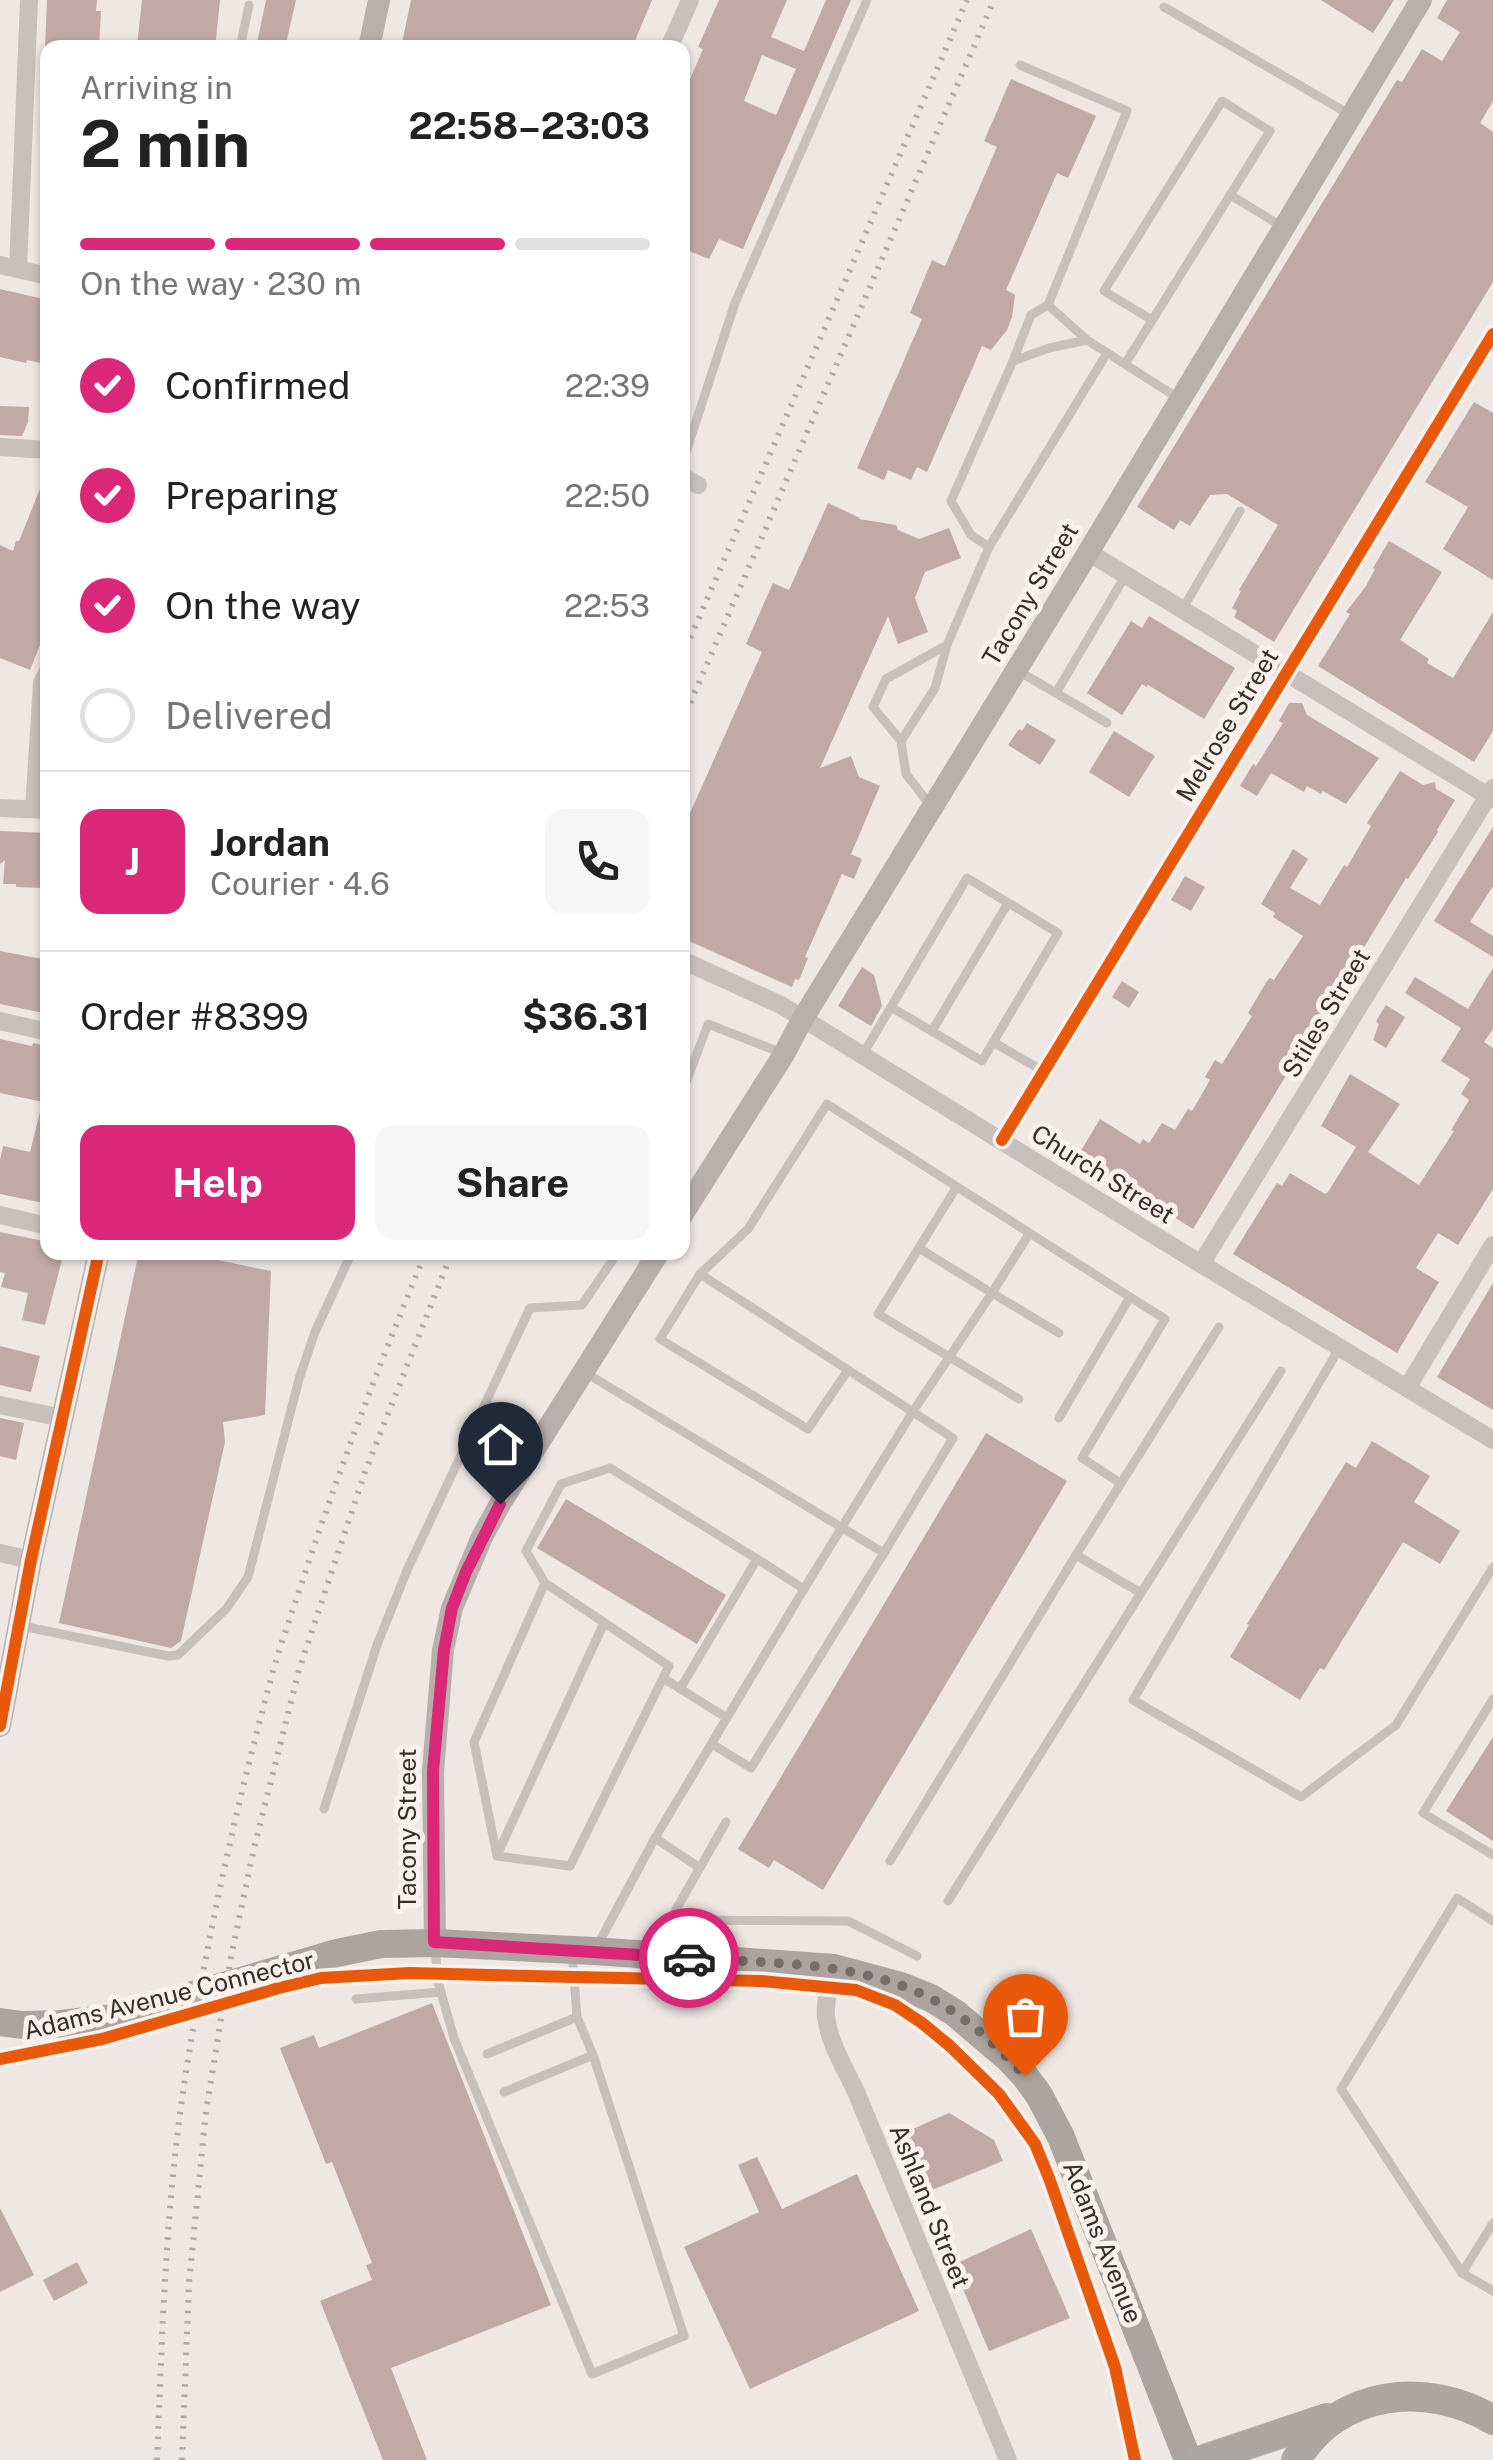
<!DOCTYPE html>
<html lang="en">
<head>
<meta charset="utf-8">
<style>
	:root { --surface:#fff; --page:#f6f6f6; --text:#222; --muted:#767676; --line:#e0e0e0; --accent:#db2777 }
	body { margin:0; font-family:"Public Sans",sans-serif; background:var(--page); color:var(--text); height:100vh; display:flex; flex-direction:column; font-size:38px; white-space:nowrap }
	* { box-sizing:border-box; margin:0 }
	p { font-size:32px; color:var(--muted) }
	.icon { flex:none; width:55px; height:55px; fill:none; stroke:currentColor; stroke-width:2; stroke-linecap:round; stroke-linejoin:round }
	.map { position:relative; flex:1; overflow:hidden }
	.details { position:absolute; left:40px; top:40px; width:650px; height:1220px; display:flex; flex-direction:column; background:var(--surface); border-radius:20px; box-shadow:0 2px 8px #0004 }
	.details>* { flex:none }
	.pin { position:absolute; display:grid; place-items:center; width:85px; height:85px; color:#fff; margin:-102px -42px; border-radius:50% 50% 50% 0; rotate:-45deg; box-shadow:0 0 10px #0007 }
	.pin .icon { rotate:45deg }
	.courier { position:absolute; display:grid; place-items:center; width:100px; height:100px; margin:-50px; border:8px solid #db2777; border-radius:50%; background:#fff; color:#222; box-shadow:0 2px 12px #0007 }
	.summary em { font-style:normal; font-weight:700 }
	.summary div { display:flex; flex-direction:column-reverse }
	.summary { display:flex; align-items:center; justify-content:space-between; height:170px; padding:0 40px }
	h1 { font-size:65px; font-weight:700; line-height:75px }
	.bar { display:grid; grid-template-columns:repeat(4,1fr); gap:15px 10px; align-content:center; height:120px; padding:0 40px }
	.bar i { height:12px; border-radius:8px; background:var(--line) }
	.bar .on { background:var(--accent) }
	.bar p { grid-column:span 4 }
	.line { display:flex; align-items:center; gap:25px; padding:0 40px; border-top:2px solid var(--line) }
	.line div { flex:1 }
	.round { display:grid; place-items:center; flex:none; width:105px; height:105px; border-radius:20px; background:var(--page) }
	ol { padding:0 40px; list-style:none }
	li { display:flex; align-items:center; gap:30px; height:110px }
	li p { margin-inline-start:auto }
	li .icon { padding:10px; border-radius:50%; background:var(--accent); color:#fff; stroke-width:4 }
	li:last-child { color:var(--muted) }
	li i { width:55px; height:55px; border:5px solid var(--line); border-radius:50% }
	.cta { display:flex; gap:20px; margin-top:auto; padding:20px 40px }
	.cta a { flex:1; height:115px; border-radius:20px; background:var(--accent); color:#fff; font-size:40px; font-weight:700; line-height:115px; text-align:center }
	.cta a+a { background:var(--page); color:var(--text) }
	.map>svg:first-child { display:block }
</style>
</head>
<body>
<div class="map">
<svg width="1493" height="2460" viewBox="0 0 1493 2460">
	<rect width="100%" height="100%" fill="#eee7e4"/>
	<g fill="#c1a9a6" fill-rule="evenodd">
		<path d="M47 0H97L96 11H101L99 48H45Z"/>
		<path d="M142 0H220L215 48H140L137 45Z"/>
		<path d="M266 0H296L285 48H256Z"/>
		<path d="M411 0H652L632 48H401Z"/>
		<path d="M719 0H787L771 37 804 51 826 0H851L743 249 719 239 709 259 682 248V98L703 49 698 47ZM762 55 796 69 776 115 744 101Z"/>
		<path d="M1321 0H1394L1373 33Z"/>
		<path d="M1447 0H1493V101L1480 123 1493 132V282L1274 642 1234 617 1237 611 1232 608 1241 591 1239 590 1278 525 1227 494 1210 495 1190 526 1180 520 1174 530 1137 507 1397 80 1402 82 1422 49 1442 61 1460 32 1437 18Z"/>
		<path d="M1011 79 1096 116 1068 178 1057 173 1006 290 1015 295 1012 317 1007 330 991 350 982 346 927 472 917 467 911 480 888 470 884 480 857 468 922 319 910 313 932 260 945 266 997 147 984 141Z"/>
		<path d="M0 289 48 300V351L45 364 27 360 26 363 0 357Z"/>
		<path d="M1474 402 1493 413V580L1443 549 1468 507 1425 482Z"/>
		<path d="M0 406 29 407 28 422 22 436 0 435Z"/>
		<path d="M47 472 48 600 42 614 48 617V625L30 670 0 658V545L13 551 16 541H19Z"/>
		<path d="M828 503 860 518 859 519 896 525 898 530 919 539 949 528 961 558 925 572 915 598 928 632 898 644 888 616 820 768 851 756 859 777 880 786 851 854 862 859 854 879 842 874 805 957 808 958 799 980 795 979 792 987 682 938V831L762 652 746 644 769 592 773 583 789 590Z"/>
		<path d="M1389 541 1442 572 1400 640 1429 659 1427 663 1453 678 1493 612V731L1474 762 1318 666 1350 614 1346 612 1366 586 1375 569 1373 568Z"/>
		<path d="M1149 616 1235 668 1204 719 1148 685 1147 687 1142 684 1122 715 1087 693 1131 621 1142 628Z"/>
		<path d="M1289 703H1302L1307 715 1379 758 1346 804 1323 791 1321 794 1307 786 1304 792 1271 773 1257 796 1240 786 1253 764 1256 766 1283 723 1279 721Z"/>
		<path d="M1027 723 1056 740 1040 765 1008 745 1019 729 1022 731Z"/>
		<path d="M1114 731 1155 756 1129 797 1089 772Z"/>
		<path d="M1400 771 1423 785 1435 782 1436 789 1455 800 1437 830 1438 832 1408 879 1406 878 1193 1229 1077 1157 1100 1119 1140 1144 1143 1139 1149 1143 1162 1123 1175 1130 1188 1109 1192 1111 1210 1080 1205 1077 1215 1060 1222 1064 1252 1016 1248 1013 1267 981 1270 978 1274 980 1303 936 1273 917 1275 913 1261 904 1293 849 1308 859 1290 888 1320 905 1344 865 1347 867 1371 826 1367 823Z"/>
		<path d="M1493 827V886L1470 922 1493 936V957L1434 921Z"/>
		<path d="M0 831 48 833V886L42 885V888L16 887V884H3L5 860 0 864Z"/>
		<path d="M1185 876 1205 887 1191 911 1171 900Z"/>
		<path d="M0 951 48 960V1014L0 1004Z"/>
		<path d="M862 967 874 975 882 1006 871 1026 838 1006Z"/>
		<path d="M1493 968V1029L1484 1042 1493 1048V1189L1458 1245 1438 1233 1416 1268 1439 1282 1397 1353 1233 1254 1277 1183 1282 1186 1290 1173 1325 1194 1328 1192 1356 1147 1321 1126 1350 1074 1400 1104 1368 1152 1419 1185 1454 1131 1451 1130 1469 1100 1461 1094 1470 1079 1441 1061 1461 1028 1405 993 1415 977 1468 1009Z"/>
		<path d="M1122 981 1139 992 1129 1008 1112 997Z"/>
		<path d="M1386 1005 1405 1017 1386 1048 1373 1040 1379 1024 1376 1021Z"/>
		<path d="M0 1039 32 1046 33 1043 48 1046V1103L0 1093Z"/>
		<path d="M42 1104 48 1105V1204L0 1194V1161L3 1146 30 1152Z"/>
		<path d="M0 1232 48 1242V1252H64L45 1325 22 1320 28 1293 1 1287 5 1273 0 1272Z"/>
		<path d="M139 1252H195L218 1258V1260L271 1271 265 1415 223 1422 225 1442 181 1641 171 1648 59 1623Z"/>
		<path d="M1493 1283V1410L1437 1377Z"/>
		<path d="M0 1346 40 1356 31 1392 0 1385Z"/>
		<path d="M0 1418 24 1423 16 1460 0 1456Z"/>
		<path d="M986 1433 1067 1481 823 1890 774 1860 769 1868 738 1849Z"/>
		<path d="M1372 1441 1430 1476 1414 1502 1460 1531 1440 1564 1403 1542 1324 1670 1320 1668 1300 1700 1230 1657 1249 1625 1247 1624 1346 1462 1356 1468Z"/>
		<path d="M566 1499 726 1595 697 1644 537 1548Z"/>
		<path d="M1493 1737V1841L1446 1811Z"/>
		<path d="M432 2003 551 2305 391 2368 427 2460H383L320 2301 372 2280 366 2265 372 2263 332 2162 326 2164 280 2048 314 2035 319 2048Z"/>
		<path d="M949 2113 994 2140 1003 2161 922 2194 897 2136Z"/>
		<path d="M757 2157 782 2209 857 2174 919 2311 750 2389 684 2247 759 2212 738 2165Z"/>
		<path d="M0 2208 34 2275 0 2292Z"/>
		<path d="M1031 2229 1070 2318 989 2351 953 2265Z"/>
		<path d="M77 2262 88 2283 54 2301 43 2280Z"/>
	</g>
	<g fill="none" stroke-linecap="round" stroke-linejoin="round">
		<g stroke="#c8c0bc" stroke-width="9">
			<path d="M1164 7 1349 114"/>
			<path d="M240 48 249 5"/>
			<path d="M1020 65 1127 111 1048 305"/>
			<path d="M1230 195 1283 227"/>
			<path d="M1087 340 1049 348 1013 361 1031 315 1048 305 1087 340 1178 398"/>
			<path d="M1125 364 1270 131 1222 101 1104 291 1152 320"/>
			<path d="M682 464 735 303 867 0"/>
			<path d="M989 547 1107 353"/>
			<path d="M1182 610 1240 511"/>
			<path d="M1018 671 1056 693 1125 576"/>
			<path d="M1056 693 1107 723"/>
			<path d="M901 741 935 688 947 645"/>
			<path d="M930 805 906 774 901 741 873 707 886 679 947 645 989 547 971 535 951 501 1013 361"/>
			<path d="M932 1031 1008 903"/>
			<path d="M993 1042 1043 1071"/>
			<path d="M862 1056 967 878 1058 933 982 1061 891 1007"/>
			<path d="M682 1093 708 1024 782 1053"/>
			<path d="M956 1188 878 1314 1019 1399"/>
			<path d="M920 1249 992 1293 1029 1234"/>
			<path d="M700 1274 660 1339 808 1429 848 1370"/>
			<path d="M1340 1347 1133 1700 1301 1797 1396 1725 1493 1567"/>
			<path d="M586 1373 884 1553 751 1768 712 1744"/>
			<path d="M1120 1483 1082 1458 1165 1319 1130 1297"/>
			<path d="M884 1553 953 1438 700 1274 748 1229 827 1104 1130 1297 1059 1418"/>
			<path d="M757 1559 804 1589"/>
			<path d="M545 1583 526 1551 561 1484 610 1468 757 1559 680 1689"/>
			<path d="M1141 1593 1281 1371"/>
			<path d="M22 1626 168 1656 178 1655 227 1608 248 1577 299 1379 315 1332 352 1252"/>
			<path d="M663 1678 570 1866 497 1856 474 1742 545 1583 669 1666 663 1678 727 1718"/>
			<path d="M1493 1699 1423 1813 1493 1855"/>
			<path d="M324 1809 377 1645 408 1568 530 1308 582 1305 618 1252"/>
			<path d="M726 1822 670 1920 848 1921 917 1956"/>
			<path d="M655 1838 700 1868"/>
			<path d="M498 1853 604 1623"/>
			<path d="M890 1861 1076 1555 1219 1327"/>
			<path d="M948 1901 1141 1593 1076 1555"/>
			<path d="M1493 1921 1457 1898 1341 2089 1462 2273 1493 2223"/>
			<path d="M435 1947 438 1982 454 2038 592 2374 684 2336 593 2055 504 2092"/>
			<path d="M596 1948 655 1838 804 1589 912 1413 992 1293 1059 1333"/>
			<path d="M572 1952 577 2017 593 2055"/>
			<path d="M356 1999 441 1992"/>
			<path d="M487 2054 577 2017"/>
			<path d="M1462 2273 1493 2291"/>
		</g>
		<g stroke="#c8c0bc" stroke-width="18">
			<path d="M669 48 690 0"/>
			<path d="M0 265 48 276"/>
			<path d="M18 269 29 0"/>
			<path d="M0 447 48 450"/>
			<path d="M682 476 698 485"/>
			<path d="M1088 552 1493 799"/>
			<path d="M0 808 48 810"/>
			<path d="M34 809 42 683 48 671"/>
			<path d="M682 960 781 1005 1201 1264 1493 1440"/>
			<path d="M0 1021 48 1032"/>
			<path d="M1002 1140 1493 334"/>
			<path d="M0 1215 48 1226"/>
			<path d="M1201 1264 1493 788"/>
			<path d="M1407 1388 1493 1245"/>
			<path d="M0 1405 63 1418"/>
			<path d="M0 1553 31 1560"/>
			<path d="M834 1968C831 1984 824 2001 826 2017 829 2043 846 2070 857 2094L1008 2460"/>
		</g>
		<g stroke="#b8b0ad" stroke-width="22">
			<path d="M369 48 379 0"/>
			<path d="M682 1215 784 1054 802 1020 1077 571 1421 0"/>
			<path d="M0 1726 31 1560 99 1252"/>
			<path d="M435 1943 433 1771 443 1650 452 1608 482 1537 500 1504 659 1252"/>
		</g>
		<path stroke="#ada4a1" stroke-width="28" d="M0 2022 22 2025 60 2024 114 2018 337 1953 381 1944 435 1943 594 1951 834 1968 901 1986 931 1998 955 2013 1008 2058 1025 2076 1039 2095 1061 2137 1188 2460"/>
		<g stroke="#ada6a3" stroke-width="30">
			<path d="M1202 2460 1327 2418"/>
			<path d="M1296 2460C1337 2390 1427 2380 1493 2420"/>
		</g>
		<g stroke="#b0a9a6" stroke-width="6" stroke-dasharray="2.5 8" stroke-linecap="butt">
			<path d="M682 657 967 0"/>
			<path d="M682 722 994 0"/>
			<path d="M157 2460C162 2342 165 2224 181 2106 202 1959 234 1814 273 1671 283 1637 295 1604 306 1570 342 1462 382 1357 426 1252"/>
			<path d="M182 2460 189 2283 206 2111 231 1957 254 1848 299 1670 365 1472 452 1252"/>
		</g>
		<defs>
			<g id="cycleway">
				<path d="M1002 1140 1493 334"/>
				<path d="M0 1726 31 1560 99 1252"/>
				<path d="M0 2059 102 2039 279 1988 321 1978 410 1973 574 1977 761 1981 856 1990 895 2005 922 2023 950 2046 999 2094 1035 2144 1049 2178 1115 2367 1135 2460"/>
			</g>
		</defs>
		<use href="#cycleway" stroke="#faf1ec" stroke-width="19"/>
		<use href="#cycleway" stroke="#e8590c" stroke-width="12"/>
	</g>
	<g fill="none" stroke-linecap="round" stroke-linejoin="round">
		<path stroke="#786d6b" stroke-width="10" stroke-dasharray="0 18" d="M689 1958C769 1964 856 1960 930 1998 966 2016 998 2047 1025 2076"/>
		<path stroke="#db2777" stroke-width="12" d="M500 1504 466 1572 452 1608 444 1650 433 1771 434 1942 689 1958"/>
	</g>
	<g text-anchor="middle" stroke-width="10" stroke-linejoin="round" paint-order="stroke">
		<g font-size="25" fill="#392c2a" stroke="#faf1ec">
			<text transform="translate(1030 594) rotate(-59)" y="9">Tacony Street</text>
			<text transform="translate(1227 725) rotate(-59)" y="9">Melrose Street</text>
			<text transform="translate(1326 1013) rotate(-59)" y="9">Stiles Street</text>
			<text transform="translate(1103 1174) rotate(32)" y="9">Church Street</text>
			<text transform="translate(407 1829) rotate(-90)" y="9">Tacony Street</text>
			<text transform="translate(169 1995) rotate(-14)" y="9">Adams Avenue Connector</text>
			<text transform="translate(930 2206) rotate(68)" y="9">Ashland Street</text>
			<text transform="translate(1103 2242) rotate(68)" y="9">Adams Avenue</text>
		</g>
	</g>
</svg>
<div class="pin" style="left:1025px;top:2076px;background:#ea580c"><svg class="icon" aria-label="bag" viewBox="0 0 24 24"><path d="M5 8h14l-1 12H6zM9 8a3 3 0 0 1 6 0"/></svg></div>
<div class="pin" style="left:500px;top:1504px;background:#1f2937"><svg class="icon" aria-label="home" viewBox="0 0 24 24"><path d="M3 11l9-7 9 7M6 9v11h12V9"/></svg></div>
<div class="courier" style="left:689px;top:1958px"><svg class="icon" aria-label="car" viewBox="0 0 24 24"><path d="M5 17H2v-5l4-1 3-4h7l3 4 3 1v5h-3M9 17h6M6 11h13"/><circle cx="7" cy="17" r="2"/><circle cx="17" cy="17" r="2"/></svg></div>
<section class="details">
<div class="summary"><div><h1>2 min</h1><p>Arriving in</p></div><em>22:58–23:03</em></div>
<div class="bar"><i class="on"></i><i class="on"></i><i class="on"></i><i></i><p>On the way · 230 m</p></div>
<ol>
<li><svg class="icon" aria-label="check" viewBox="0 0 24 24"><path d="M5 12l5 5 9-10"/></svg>Confirmed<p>22:39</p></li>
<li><svg class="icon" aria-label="check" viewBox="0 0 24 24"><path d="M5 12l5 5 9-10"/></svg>Preparing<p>22:50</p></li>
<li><svg class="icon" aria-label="check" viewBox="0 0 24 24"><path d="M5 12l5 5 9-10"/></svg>On the way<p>22:53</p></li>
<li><i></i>Delivered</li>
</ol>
<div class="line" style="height:180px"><b class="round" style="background:var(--accent);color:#fff">J</b><div><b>Jordan</b><p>Courier · 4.6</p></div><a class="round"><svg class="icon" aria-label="phone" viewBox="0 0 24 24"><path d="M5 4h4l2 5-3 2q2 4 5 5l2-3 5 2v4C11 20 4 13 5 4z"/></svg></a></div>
<div class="line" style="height:130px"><div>Order #8399</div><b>$36.31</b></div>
<div class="cta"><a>Help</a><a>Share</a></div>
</section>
</div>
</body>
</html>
